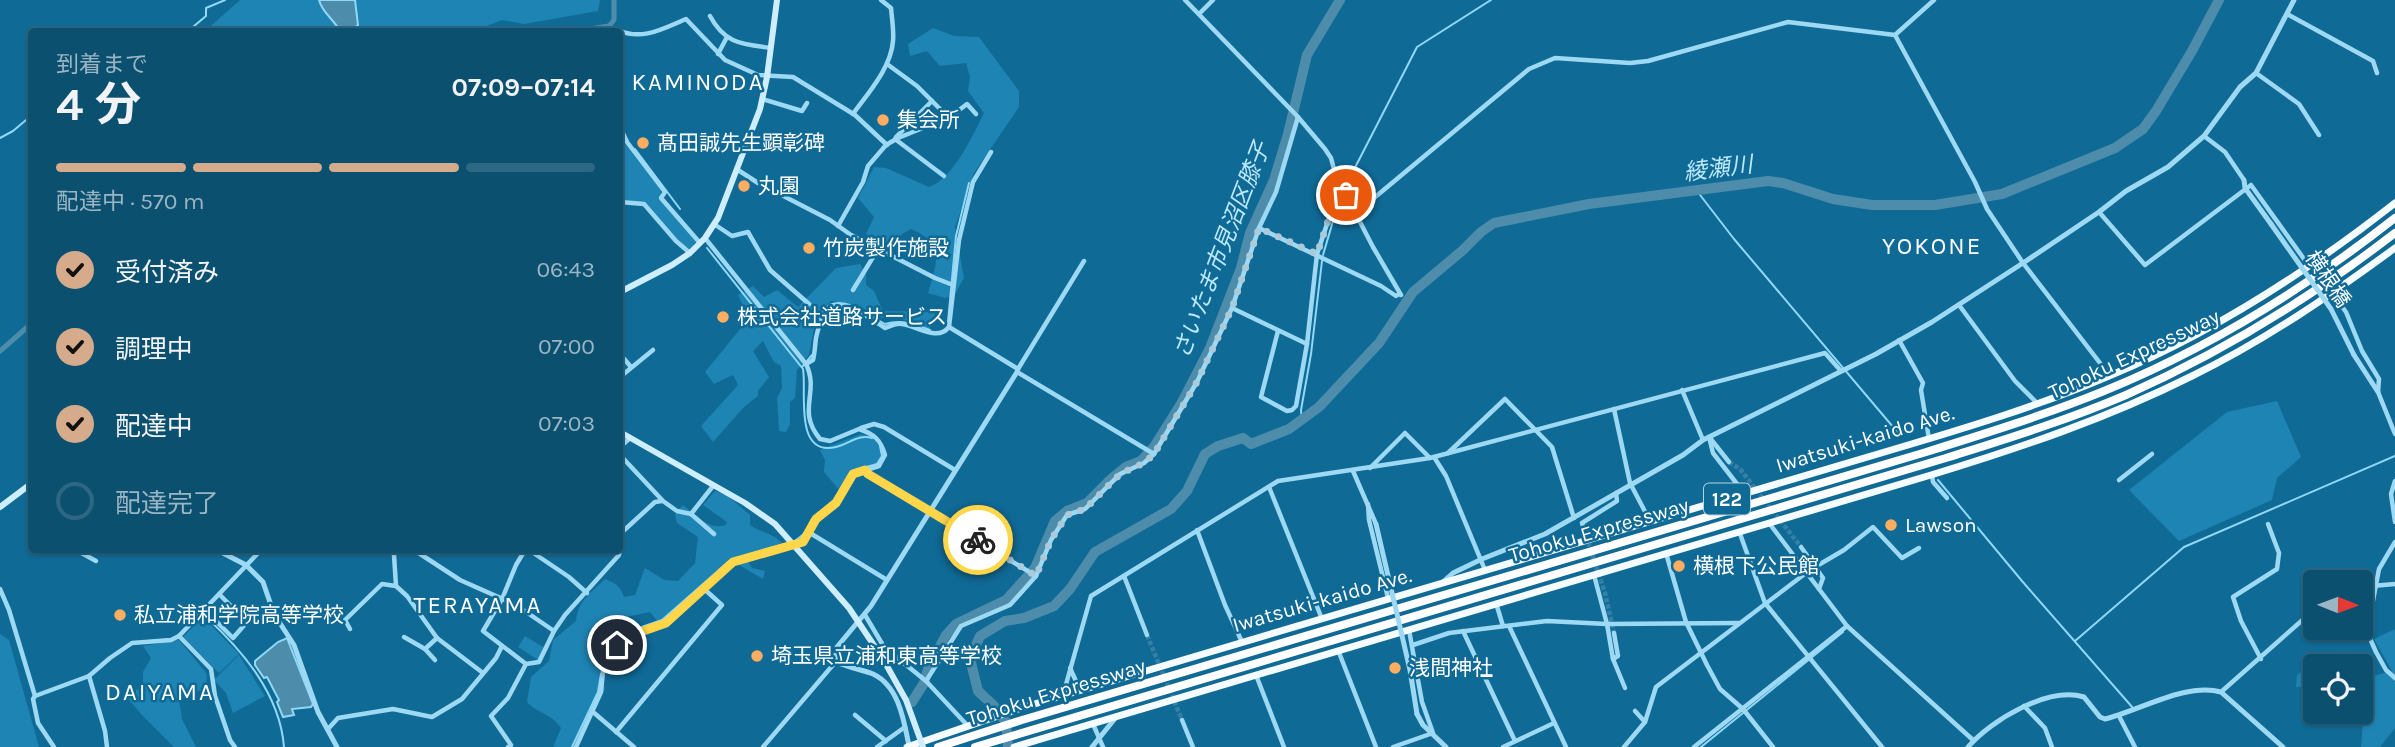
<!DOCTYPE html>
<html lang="ja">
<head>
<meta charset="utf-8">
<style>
	:root { --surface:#0c5070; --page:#1a5a78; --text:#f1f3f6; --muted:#9ab5c3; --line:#2c6783; --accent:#d6ab8b }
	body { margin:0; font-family:Karla,"Noto Sans JP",sans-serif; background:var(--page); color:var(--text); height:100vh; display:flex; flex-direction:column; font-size:26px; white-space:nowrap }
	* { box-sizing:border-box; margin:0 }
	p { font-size:23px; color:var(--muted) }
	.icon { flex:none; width:38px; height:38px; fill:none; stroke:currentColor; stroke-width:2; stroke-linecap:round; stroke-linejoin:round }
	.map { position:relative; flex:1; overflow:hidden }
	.side { position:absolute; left:28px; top:28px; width:595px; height:525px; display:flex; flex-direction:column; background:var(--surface); border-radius:7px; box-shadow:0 2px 5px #0004,0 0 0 2px var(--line) }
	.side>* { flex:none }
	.needle { width:46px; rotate:91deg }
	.fabs { position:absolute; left:2303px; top:570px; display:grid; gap:14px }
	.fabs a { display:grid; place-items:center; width:70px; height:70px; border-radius:7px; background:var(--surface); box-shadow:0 2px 5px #0004,0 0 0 2px var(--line); font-size:35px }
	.pin { position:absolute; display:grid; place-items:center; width:60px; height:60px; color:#fff; margin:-30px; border:4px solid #fff; border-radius:50%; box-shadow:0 2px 7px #0007 }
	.courier { position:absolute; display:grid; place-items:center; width:70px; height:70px; margin:-35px; border:5px solid #ffd54a; border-radius:50%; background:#fff; color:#222; box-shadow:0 2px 9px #0007 }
	.summary em { font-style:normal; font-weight:700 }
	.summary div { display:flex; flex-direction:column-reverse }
	.summary { display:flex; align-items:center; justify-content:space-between; height:119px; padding:0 28px }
	h1 { font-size:46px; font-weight:700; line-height:52px }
	.bar { display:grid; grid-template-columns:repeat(4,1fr); gap:10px 7px; align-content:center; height:84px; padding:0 28px }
	.bar i { height:9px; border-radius:5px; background:var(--line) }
	.bar .current { background:var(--accent) }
	.bar p { grid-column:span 4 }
	ol { padding:0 28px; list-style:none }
	li { display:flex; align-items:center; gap:21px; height:77px }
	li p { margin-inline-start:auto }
	li .icon { padding:7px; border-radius:50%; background:var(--accent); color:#111; stroke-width:4 }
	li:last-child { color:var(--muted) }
	li i { width:38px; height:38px; border:4px solid var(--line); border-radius:50% }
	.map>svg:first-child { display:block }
</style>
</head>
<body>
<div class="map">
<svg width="2395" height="747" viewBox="0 0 2395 747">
	<rect width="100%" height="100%" fill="#106a96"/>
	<g fill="#1e84b3">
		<path d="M240 0H600L598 11 524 24 502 20 474 31 204 32Z"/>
		<path d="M933 28 954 36 979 37 1019 91V107L974 173 955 227 964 278 954 296 945 298 928 293C937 262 946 244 911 229L902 234 890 249 866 234 874 217 858 198 874 167 886 168 929 187C953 179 973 135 984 113L968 91 970 77 966 63 940 66 927 51 910 56 908 44Z"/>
		<path d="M620 133 623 141 661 189 660 198 697 240 690 250 677 239 646 203 620 200Z"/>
		<path d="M860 264 866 275V285L874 291 883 311 936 312 929 329 896 317 879 318 857 305 831 301 816 317 809 355 797 370 795 398 790 402V424L786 432 779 431 777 398 782 388 781 366 774 362 763 341 753 351 769 377 758 391V396L744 407 713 442 701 426 738 385 733 375 714 384 705 372 749 318 738 295 753 286 764 297 777 290 798 307 836 268Z"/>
		<path d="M2277 401 2301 457 2277 478 2272 500 2179 541 2129 490 2227 412Z"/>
		<path d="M861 434 873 437 883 452 879 464 853 472 841 492 824 472 825 460 820 450Z"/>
		<path d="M715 491 728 496 750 515V525C761 533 771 532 782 543L745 557 752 568 765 571 763 579 732 561 685 603 668 625 660 624 650 612 611 620 592 636 605 689 578 747H553L561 728C550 712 539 715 527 702L531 677 549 661 553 640 576 621C578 600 591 593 605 579 616 583 620 586 624 597L635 595 645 568 664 580 678 581 695 563 698 537 677 523 675 514 683 505C696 515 709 531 726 525L727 522 703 505Z"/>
		<path d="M203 617 239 654 219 673 183 637Z"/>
		<path d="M2395 629V728L2380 747H2361L2363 722 2359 717 2332 720 2333 712H2361V667H2315V686L2296 687 2297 675C2312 666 2340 641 2358 657 2363 661 2366 671 2369 677L2392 671 2374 639Z"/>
		<path d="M0 634 9 640 39 747H0Z"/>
		<path d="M525 636 545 648 538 660 518 647Z"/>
		<path d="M179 640 207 674 206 688 179 699 182 719 196 747H174L141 714 126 696 143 686V672L151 658 143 646Z"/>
		<path d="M239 655 265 696 233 713 226 693 214 680Z"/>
	</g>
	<g fill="#4d8dab" stroke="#90d8f8" stroke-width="2">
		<path d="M319 0H355L358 25 351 30 338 28C332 18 322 12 319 0Z"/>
		<path d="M287 638 313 704 311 707 292 709 294 715 283 717 277 702 279 700 267 677 264 678 255 665V661L278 642Z"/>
	</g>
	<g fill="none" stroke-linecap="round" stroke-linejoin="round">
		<g stroke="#90d8f8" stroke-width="2">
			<path d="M187 32 206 16V8L225 0"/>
			<path d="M0 138 13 131 32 115"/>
			<path d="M635 149 680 209"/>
			<path d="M1344 189 1417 47 1491 0"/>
			<path d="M1697 191 1734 239 1899 434"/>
			<path d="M707 248 803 369C807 390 793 457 836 447 849 444 858 434 872 438"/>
			<path d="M1323 255 1341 194"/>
			<path d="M855 307 885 324C901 319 915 324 930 330"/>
			<path d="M820 319C825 304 834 300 850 305"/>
			<path d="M948 322 956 236 969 183"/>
			<path d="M802 367 812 355"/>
			<path d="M1302 421 1301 410 1311 354 1322 261"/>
			<path d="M1938 480 2022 581 2133 708"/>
			<path d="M795 541 805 533 812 519 834 500 852 471 877 464 882 456 880 446"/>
			<path d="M205 616C242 650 280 694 284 747"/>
			<path d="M2075 641 2184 547 2395 456"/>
			<path d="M602 662 603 657 618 638 630 631 662 620 727 563 737 558 789 543"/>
			<path d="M572 747 598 692 601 674"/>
			<path d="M1701 747 1843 632"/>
		</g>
		<g stroke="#4d8dab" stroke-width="5">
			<path d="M570 32 609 26 614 20V0"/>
			<path d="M0 351 32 323"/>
		</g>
		<g stroke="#4d8dab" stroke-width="10">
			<path d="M912 702 924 683 928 669 946 635 956 624 1006 600 1035 568 1055 521 1067 511 1087 503 1110 480 1126 467 1141 461 1154 447 1181 404 1210 348 1241 268 1250 233 1274 180 1288 134 1307 55 1340 0"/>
			<path d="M1008 747 1006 722 994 706 978 691 970 659 980 636 1005 621 1024 618 1054 606 1070 589 1095 552 1171 509 1187 491 1205 454 1218 446 1243 438 1251 444 1289 429 1319 407 1379 343 1413 292 1463 250 1481 232 1494 223 1589 204 1768 181 1783 183 1833 199 1872 205H1935L2002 194 2115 148 2143 129 2156 111 2192 51 2219 0"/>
		</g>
		<g stroke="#3480a6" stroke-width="4.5" stroke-dasharray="4.5 2" stroke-linecap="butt">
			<path d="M1729 462 1740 469 1801 547"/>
			<path d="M1584 530 1605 593 1614 633"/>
			<path d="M1147 635 1182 720"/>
		</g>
		<g stroke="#9ed9f4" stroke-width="4.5">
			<path d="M1185 0 1298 117 1325 149 1331 158 1339 188 1346 195 1373 247 1401 295"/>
			<path d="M1199 14 1213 0"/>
			<path d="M2287 14 2373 61 2377 73"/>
			<path d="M710 16C725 44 742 44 771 48"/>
			<path d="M614 32 617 30C643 41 662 29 686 19L725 60 758 75 793 77 855 115 887 145"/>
			<path d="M1895 35 1975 182 1987 209 2023 263 2110 376"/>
			<path d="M718 54 727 37"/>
			<path d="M887 64 917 86 948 117"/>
			<path d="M2256 73 2299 104 2319 135"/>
			<path d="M762 99 802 111 807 103"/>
			<path d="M853 114C868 93 891 68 893 41 894 31 892 19 891 8L881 0"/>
			<path d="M620 127 627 142 665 192 661 198 700 243"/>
			<path d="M2204 136 2225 152 2244 180"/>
			<path d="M896 137 932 101"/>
			<path d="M895 139 944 176"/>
			<path d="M738 170 758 183 830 220 851 235 935 278 953 285"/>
			<path d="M620 202 644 204 676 241 690 253"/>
			<path d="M2099 212 2145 265 2251 185 2309 266"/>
			<path d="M1356 213 1529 69 1555 58 1630 63 1648 61 1788 22 1895 35 1934 0"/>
			<path d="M714 224 732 236 748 232 770 270 809 304"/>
			<path d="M838 226 863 182 868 166 886 145 898 138 950 117 967 104 976 114"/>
			<path d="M1259 228 1381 286 1396 296 1399 294"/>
			<path d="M853 290 878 249"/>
			<path d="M2332 293 2346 312 2362 351 2379 379 2378 392 2395 434"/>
			<path d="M1959 305 2015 381 2037 403"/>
			<path d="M1232 308 1307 344"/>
			<path d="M949 327 1018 369 1017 372 1154 454"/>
			<path d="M1278 331 1261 397 1287 411 1292 410 1296 406 1307 344 1317 254 1339 188"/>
			<path d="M1899 340 1923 383 1921 390 1929 439"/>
			<path d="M620 354 631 367"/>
			<path d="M806 364 813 360C815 352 815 345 816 338 827 285 854 308 885 328 891 326 896 323 902 324 917 326 937 342 949 327L959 240 973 182 991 152"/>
			<path d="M1018 369 1084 261"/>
			<path d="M620 377 653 350"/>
			<path d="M1682 390 1703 440"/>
			<path d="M1614 409 1630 483 1650 521"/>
			<path d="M861 428 874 424 884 427 955 470"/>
			<path d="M1709 437 1713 453 1744 493"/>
			<path d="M1710 438 1729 462"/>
			<path d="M620 447 630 438"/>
			<path d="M1448 453 1505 399 1552 447 1574 518"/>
			<path d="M620 455 663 501 677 511 691 514 714 534"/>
			<path d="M1434 457 1446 476 1485 570"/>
			<path d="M1370 468 1405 433 1429 457"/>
			<path d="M865 470 868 474 1036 576"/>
			<path d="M1353 471 1376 524"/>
			<path d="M1932 475 1933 482 1947 498"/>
			<path d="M2119 480 2152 454"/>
			<path d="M2395 481 2391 494 2395 522"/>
			<path d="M1269 487 1322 619"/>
			<path d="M1368 504 1369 520 1388 598"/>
			<path d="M691 514 713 486"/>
			<path d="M1769 523 1847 626 1973 740"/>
			<path d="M1197 530 1225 605 1242 642"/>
			<path d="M1584 530 1582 523 1617 501 1616 493"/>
			<path d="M1739 531 1765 603 1882 747"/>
			<path d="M810 533 887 580"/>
			<path d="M620 534 655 502 662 501"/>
			<path d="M2395 542 2379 569 2367 632 2376 652 2386 670 2395 678"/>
			<path d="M1801 547 1823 578 1819 589"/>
			<path d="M76 550 96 561"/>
			<path d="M397 550 394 555 396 586 407 596 437 638 483 673"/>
			<path d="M414 550 460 580 516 605 554 631"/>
			<path d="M525 550 516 565 502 599 483 631 526 664 539 662 554 631 565 615 619 555 620 547"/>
			<path d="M529 550 569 577 587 593"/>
			<path d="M1666 553 1686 622 1707 665 1720 689 1743 709 1773 747"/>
			<path d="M1815 567 1844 550 1873 527 1902 558 1919 548"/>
			<path d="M1594 575 1607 624 1613 659 1625 688"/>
			<path d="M1124 576 1147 635"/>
			<path d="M2361 587 2395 584"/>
			<path d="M0 589 9 610 35 696 33 699 38 723 54 747"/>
			<path d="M1496 603 1503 626"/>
			<path d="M205 610 233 638 247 622 220 595"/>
			<path d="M865 615 884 647 926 681 967 725"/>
			<path d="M1509 626 1566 747"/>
			<path d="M350 629 345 620 382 584 396 586"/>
			<path d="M1463 631 1515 741"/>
			<path d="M179 636 211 669 215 696 230 740 235 747"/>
			<path d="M404 637 425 649 435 660"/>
			<path d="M1413 645 1449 633 1547 621 1607 624 1739 623"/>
			<path d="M425 649 437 638"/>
			<path d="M1338 650 1376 747"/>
			<path d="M1613 659 1618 656 1614 633"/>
			<path d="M2261 659 2241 621 2233 597 2277 569 2279 553 2268 524"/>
			<path d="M1070 668 1080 690"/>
			<path d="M1256 675 1284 747"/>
			<path d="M89 676 105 731 107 747"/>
			<path d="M926 681 961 626 1010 605 1036 576 1051 540 1067 515 1085 509 1120 474 1144 463 1154 454 1197 382 1232 308 1259 228 1276 192 1298 117"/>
			<path d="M2221 692 2315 609"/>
			<path d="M1063 695 1091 596 1278 481 1430 458 1825 353 1841 371"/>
			<path d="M35 696 89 676 110 658 132 643 171 640 179 636 261 550"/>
			<path d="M2024 706 2045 728 2052 747"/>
			<path d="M1635 711 1645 722"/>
			<path d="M593 712 634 747"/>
			<path d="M855 715 886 741"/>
			<path d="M2119 716 2135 747"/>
			<path d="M1182 720 1193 747"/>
			<path d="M1093 724 1103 747"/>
			<path d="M328 729 338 718 393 709 432 717 462 699 496 658 502 646"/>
			<path d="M616 732 722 605 703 588"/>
			<path d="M508 747 511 745 491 716 508 698 526 664"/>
			<path d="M576 747 601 692 604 661 617 645 629 636 666 623 733 562 803 542 816 519 836 503 854 474 879 466 885 455C881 440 874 434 859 429L830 441 820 439C796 410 820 393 806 364L705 238"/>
			<path d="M763 747 838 659"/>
			<path d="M877 747 905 727"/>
			<path d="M1393 747 1433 733 1422 702 1409 630"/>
			<path d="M1503 747 1554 723"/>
			<path d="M1624 747 1645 722 1656 687 1806 573"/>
			<path d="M1694 747 1847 626"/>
		</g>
		<g stroke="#9ed9f4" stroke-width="5">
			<path d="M2244 180 2245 188 2271 224"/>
			<path d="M2354 355 2378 392"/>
			<path d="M217 550 246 565 263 582 274 614 294 645 318 712 337 747"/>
			<path d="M1443 582 1453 573 1482 559 1545 534 1683 455 1703 440 1876 354 1932 322 2023 263 2099 212 2126 191 2168 167 2204 136 2240 87 2256 73 2294 0"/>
			<path d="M1417 714 1423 725 1446 747"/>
			<path d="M909 746C904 721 899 686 873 674 863 670 851 668 841 664L836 655 837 647 871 606 1017 372"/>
			<path d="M1092 747 1117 716"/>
			<path d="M1968 747C1990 721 2048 686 2084 697L2100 717 2105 719C2139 711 2186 682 2221 692L2283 747"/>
		</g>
		<g stroke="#ceeefd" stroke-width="6">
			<path d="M620 292 672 265 690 253 705 238 718 218 760 109 767 77 777 0"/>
			<path d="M620 432 745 503 775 524 849 608 883 659"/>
			<path d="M0 507 32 483"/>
		</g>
		<g stroke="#f5fcff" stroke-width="7">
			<path d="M907 747 1021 708 1898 448C1969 427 2041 405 2109 376 2213 333 2307 272 2395 203"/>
			<path d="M1014 747 1931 475C2020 448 2108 418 2192 376 2264 341 2331 295 2395 248"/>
		</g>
		<g stroke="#fff" stroke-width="8">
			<path d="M938 747 1022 720 1923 453C1984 434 2045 415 2104 391 2209 348 2306 288 2395 218"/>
			<path d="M975 747 1946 458C2006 439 2068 420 2126 395 2223 352 2312 297 2395 233"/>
		</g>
		<g stroke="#9ed9f4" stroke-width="5">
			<path d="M2271 224 2331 309 2354 355"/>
			<path d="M1376 524 1410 670 1417 714"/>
		</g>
		<path stroke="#ceeefd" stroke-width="6" d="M883 659 906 700 923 747"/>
	</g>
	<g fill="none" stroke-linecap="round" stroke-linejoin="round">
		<path stroke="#abcbda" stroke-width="7" stroke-dasharray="0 12.6" d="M978 540 1036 576 1051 540 1067 515 1085 509 1120 474 1144 463 1154 454 1197 382 1232 308 1259 228 1317 254 1339 188 1346 195"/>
		<path stroke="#ffd54a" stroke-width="9" d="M617 645 629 636 666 623 733 562 803 542 816 519 836 503 853 474 865 470 868 474 978 540"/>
	</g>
	<g fill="#ffad61" stroke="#106a96" stroke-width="2.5">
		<circle cx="883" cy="120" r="7"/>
		<circle cx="643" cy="143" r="7"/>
		<circle cx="744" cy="186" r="7"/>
		<circle cx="809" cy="248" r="7"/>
		<circle cx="723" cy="317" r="7"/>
		<circle cx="1891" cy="525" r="7"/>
		<circle cx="1679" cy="566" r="7"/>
		<circle cx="120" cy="615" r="7"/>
		<circle cx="757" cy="656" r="7"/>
		<circle cx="1395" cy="668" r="7"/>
	</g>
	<g text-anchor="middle" stroke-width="5" stroke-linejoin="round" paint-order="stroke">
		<rect fill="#106a96" stroke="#b7d2e0" stroke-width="2" x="1704" y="483.5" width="46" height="31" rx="5"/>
		<g font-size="19" font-weight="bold" fill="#fff">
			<text x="1727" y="506">122</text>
		</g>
		<g font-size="21" fill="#fff" stroke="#106a96" text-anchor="start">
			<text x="897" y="127">集会所</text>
			<text x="657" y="150">髙田誠先生顕彰碑</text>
			<text x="758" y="193">丸園</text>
			<text x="823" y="255">竹炭製作施設</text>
			<text x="737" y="324">株式会社道路サービス</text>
			<text x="1905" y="532">Lawson</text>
			<text x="1693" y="573">横根下公民館</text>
			<text x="134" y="622">私立浦和学院高等学校</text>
			<text x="771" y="663">埼玉県立浦和東高等学校</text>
			<text x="1409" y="675">浅間神社</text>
		</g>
		<g font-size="21" fill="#fff" stroke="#106a96">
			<text transform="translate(2328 279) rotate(56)" y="7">横根橋</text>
			<text transform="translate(2134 354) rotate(-25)" y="7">Tohoku Expressway</text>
			<text transform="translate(1865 439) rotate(-17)" y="7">Iwatsuki-kaido Ave.</text>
			<text transform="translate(1599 530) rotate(-16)" y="7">Tohoku Expressway</text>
			<text transform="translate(1322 600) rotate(-16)" y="7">Iwatsuki-kaido Ave.</text>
			<text transform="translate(1056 692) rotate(-17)" y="7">Tohoku Expressway</text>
		</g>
		<g font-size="23" font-style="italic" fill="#bbe8fc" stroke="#106a96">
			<text transform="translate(1718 168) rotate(-7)" y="8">綾瀬川</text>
			<text transform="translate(1221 250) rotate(-69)" y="8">さいたま市見沼区膝子</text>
		</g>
		<g font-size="24" letter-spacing="2" fill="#fff" stroke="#106a96">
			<text x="698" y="90">KAMINODA</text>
			<text x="1932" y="254">YOKONE</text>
			<text x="478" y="613">TERAYAMA</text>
			<text x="160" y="700">DAIYAMA</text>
		</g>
	</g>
</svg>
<div class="fabs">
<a><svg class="needle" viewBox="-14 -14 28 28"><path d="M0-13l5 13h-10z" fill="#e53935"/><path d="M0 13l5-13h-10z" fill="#9ab5c3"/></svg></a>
<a><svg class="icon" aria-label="locate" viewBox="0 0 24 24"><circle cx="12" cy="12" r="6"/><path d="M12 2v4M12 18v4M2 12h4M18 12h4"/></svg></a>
</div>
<div class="pin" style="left:1346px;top:195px;background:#ea580c"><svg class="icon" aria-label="bag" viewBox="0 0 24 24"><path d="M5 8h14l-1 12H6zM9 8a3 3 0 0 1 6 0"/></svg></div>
<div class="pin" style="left:617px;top:645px;background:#1f2937"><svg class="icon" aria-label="home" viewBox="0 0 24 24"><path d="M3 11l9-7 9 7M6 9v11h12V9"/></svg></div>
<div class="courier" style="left:978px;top:540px"><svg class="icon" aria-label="bike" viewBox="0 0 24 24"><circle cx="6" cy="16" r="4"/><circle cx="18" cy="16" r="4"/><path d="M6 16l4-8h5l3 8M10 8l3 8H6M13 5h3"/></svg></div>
<section class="side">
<div class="summary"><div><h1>4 分</h1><p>到着まで</p></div><em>07:09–07:14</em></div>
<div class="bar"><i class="current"></i><i class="current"></i><i class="current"></i><i></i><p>配達中 · 570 m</p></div>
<ol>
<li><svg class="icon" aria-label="check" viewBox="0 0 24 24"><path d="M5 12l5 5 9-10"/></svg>受付済み<p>06:43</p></li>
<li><svg class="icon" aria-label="check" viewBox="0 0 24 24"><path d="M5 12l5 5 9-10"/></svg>調理中<p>07:00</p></li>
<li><svg class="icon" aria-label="check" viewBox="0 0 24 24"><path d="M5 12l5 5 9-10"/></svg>配達中<p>07:03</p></li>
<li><i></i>配達完了</li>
</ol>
</section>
</div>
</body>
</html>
